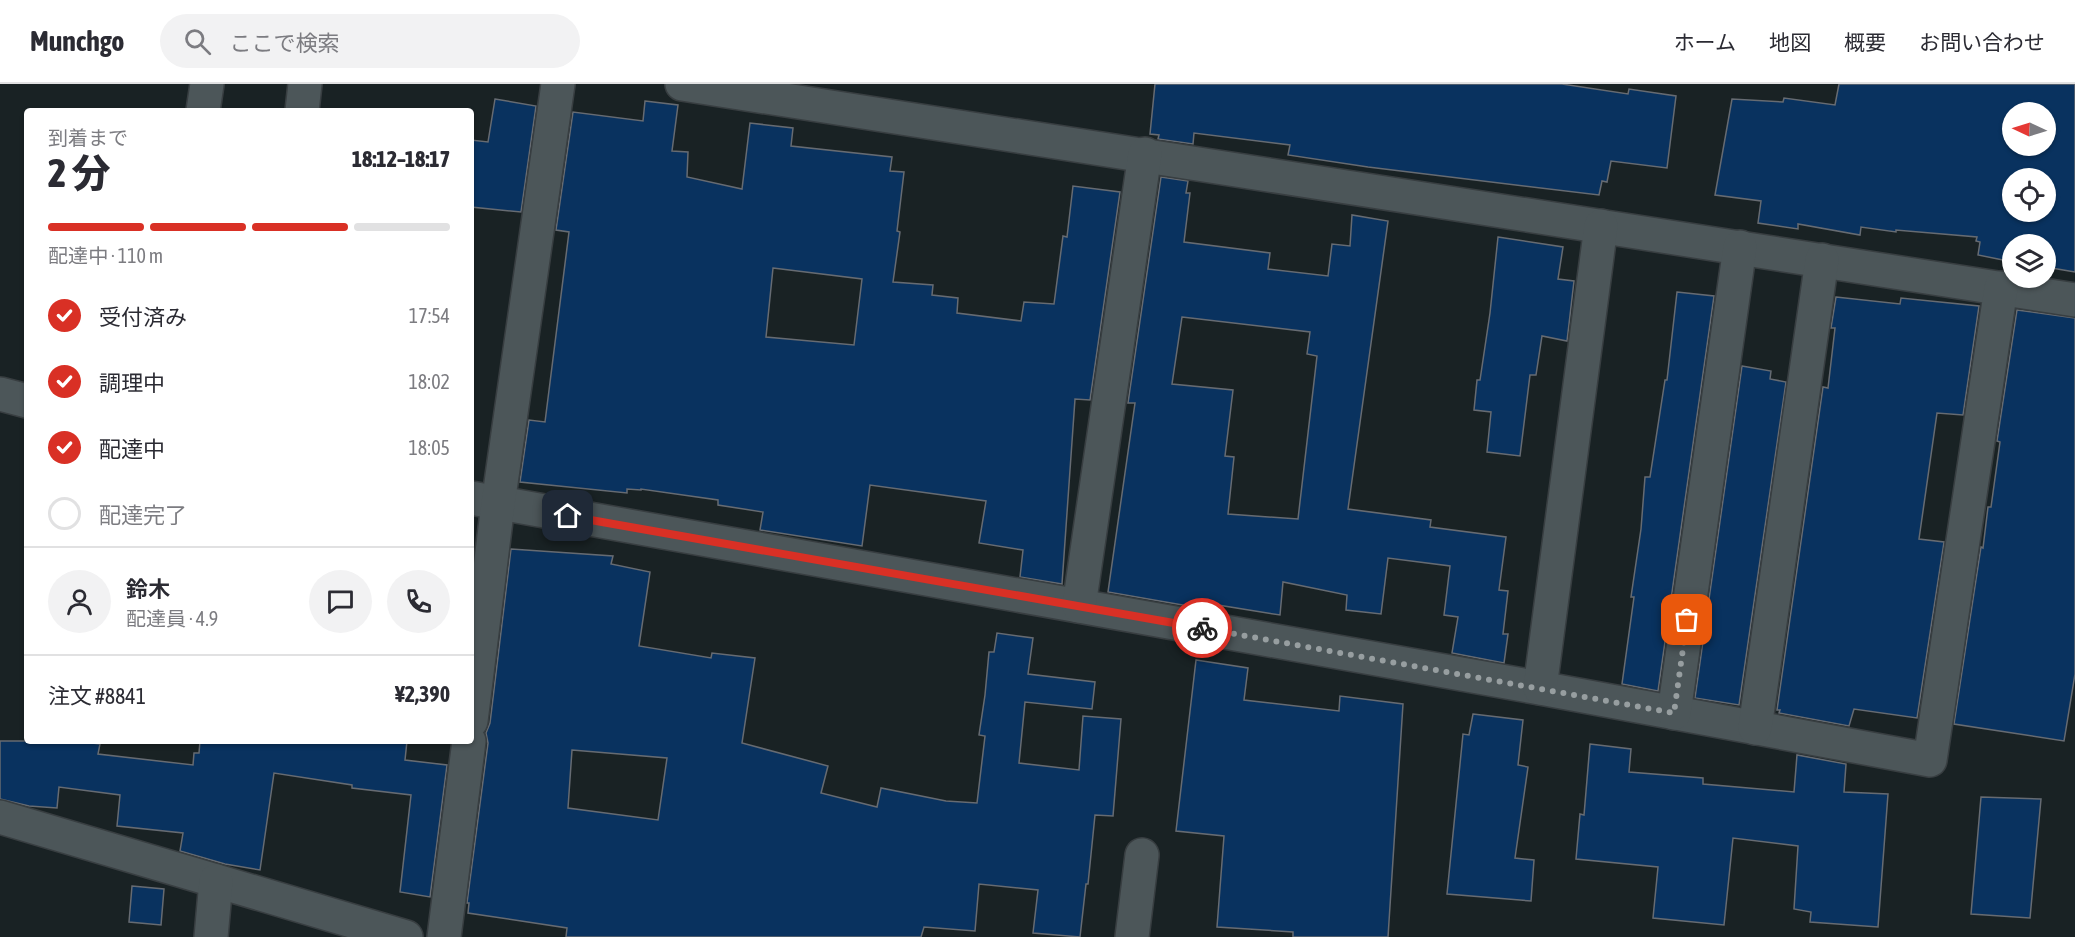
<!DOCTYPE html>
<html lang="ja">
<head>
<meta charset="utf-8">
<style>
	:root { --surface:#fff; --page:#f2f2f3; --text:#2b2b33; --muted:#7c7c81; --line:#e1e1e2; --accent:#d93025 }
	body { margin:0; font-family:"Asap Condensed","Noto Sans JP",sans-serif; background:var(--page); color:var(--text); height:100vh; display:flex; flex-direction:column; font-size:22px; white-space:nowrap }
	* { box-sizing:border-box; margin:0 }
	p { font-size:20px; color:var(--muted) }
	.icon { flex:none; width:33px; height:33px; fill:none; stroke:currentColor; stroke-width:2; stroke-linecap:round; stroke-linejoin:round }
	.map { position:relative; flex:1; overflow:hidden }
	.details { position:absolute; left:24px; top:24px; width:450px; height:636px; display:flex; flex-direction:column; background:var(--surface); border-radius:6px; box-shadow:0 2px 4px #0004 }
	.details>* { flex:none }
	.needle { width:39px; rotate:274deg }
	.buttons { position:absolute; left:2002px; top:18px; display:grid; gap:12px }
	.buttons a { display:grid; place-items:center; width:54px; height:54px; border-radius:50%; background:var(--surface); box-shadow:0 2px 4px #0004; font-size:30px }
	.pin { position:absolute; display:grid; place-items:center; width:51px; height:51px; color:#fff; margin:-26px; border-radius:12px; box-shadow:0 3px 9px #0006 }
	.courier { position:absolute; display:grid; place-items:center; width:60px; height:60px; margin:-30px; border:4px solid #d93025; border-radius:50%; background:#fff; color:#222; box-shadow:0 2px 8px #0007 }
	.overview em { font-style:normal; font-weight:800 }
	.overview div { display:flex; flex-direction:column-reverse }
	.overview { display:flex; align-items:center; justify-content:space-between; height:102px; padding:0 24px }
	h1 { font-size:39px; font-weight:800; line-height:45px }
	.bar { display:grid; grid-template-columns:repeat(4,1fr); gap:9px 6px; align-content:center; height:72px; padding:0 24px }
	.bar i { height:8px; border-radius:4px; background:var(--line) }
	.bar .on { background:var(--accent) }
	.bar p { grid-column:span 4 }
	.line { display:flex; align-items:center; gap:15px; padding:0 24px; border-top:2px solid var(--line) }
	.line div { flex:1 }
	.round { display:grid; place-items:center; flex:none; width:63px; height:63px; border-radius:32px; background:var(--page) }
	ol { padding:0 24px; list-style:none }
	li { display:flex; align-items:center; gap:18px; height:66px }
	li p { margin-inline-start:auto }
	li .icon { padding:6px; border-radius:50%; background:var(--accent); color:#fff; stroke-width:4 }
	li:last-child { color:var(--muted) }
	li i { width:33px; height:33px; border:3px solid var(--line); border-radius:50% }
	header { display:flex; align-items:center; gap:36px; box-sizing:border-box; height:84px; padding:0 30px; background:var(--surface); border-bottom:2px solid var(--line) }
	header strong { font-size:28px }
	nav { display:flex; gap:33px; margin-inline-start:auto; font-size:21px }
	.search { width:420px; height:54px; background:var(--page); display:flex; align-items:center; gap:15px; box-sizing:border-box; padding:0 21px; border-radius:33px; color:var(--muted); font-size:22px }
	.map>svg:first-child { display:block }
</style>
</head>
<body>
<header>
<strong>Munchgo</strong>
<div class="search"><svg class="icon" aria-label="search" viewBox="0 0 24 24"><circle cx="10" cy="10" r="6"/><path d="M15 15l6 6"/></svg>ここで検索</div>
<nav><a>ホーム</a><a>地図</a><a>概要</a><a>お問い合わせ</a></nav>
</header>
<div class="map">
<svg width="2075" height="853" viewBox="0 0 2075 853">
	<rect width="100%" height="100%" fill="#192224"/>
	<g fill="#09325f" stroke="#666b72" stroke-width="1.5" fill-rule="evenodd">
		<path d="M1155 0H1562L1628 10 1629 5 1676 12 1667 84 1611 77 1607 98 1602 97 1599 111 1368 83 1288 71 1290 61 1194 49 1193 60 1158 55 1159 51 1150 50Z"/>
		<path d="M1839 0H2075V188L2046 183V160H2013V178L1978 171 1980 158 1976 157 1977 153 1896 146V148L1861 143 1860 151 1798 140V145L1758 139 1761 117 1715 111 1732 15 1783 18 1784 14 1835 21ZM2013 28H2046V62H2013ZM2013 94H2046V128H2013Z"/>
		<path d="M495 15 536 22 521 128 471 123V56L488 58Z"/>
		<path d="M645 17 678 21 672 67 688 68 687 93 742 105 750 39 793 44 791 62 892 73 890 87 904 88 897 147 900 148 893 198 933 201 932 211 958 214 957 229 1021 237 1024 218 1054 220 1063 152 1067 153 1073 102 1120 108 1090 316 1075 315 1062 500 1020 493 1023 466 979 459 986 417 870 401 862 462 760 446 763 428 718 421V416L641 405V406L627 405V409L520 398 529 336 545 338 569 148 556 146 573 28 643 37ZM773 184 862 195 854 261 766 253Z"/>
		<path d="M1161 93 1188 97 1186 109H1190L1184 158 1270 169 1268 185 1328 192 1332 160 1350 162 1352 131 1388 137 1348 425 1431 436 1430 443 1506 453 1499 506 1508 507 1503 550H1508L1504 579 1452 569 1458 533 1444 531 1450 482 1388 474 1381 530 1346 526 1347 511 1283 498 1280 531 1199 518V524L1194 523 1108 508 1135 319H1128ZM1182 233 1310 248 1307 270 1317 272 1298 435 1228 430 1234 373 1225 372 1233 306 1172 300Z"/>
		<path d="M1498 153 1563 163 1558 195 1574 197 1567 257 1542 252 1536 291H1530L1520 372 1487 368 1491 328 1474 326 1477 296H1480L1490 229Z"/>
		<path d="M1677 208 1714 212 1658 607 1622 600 1634 513H1631L1641 445 1645 393H1650L1665 296H1667Z"/>
		<path d="M1836 213 1900 220 1901 214 1979 222 1963 331 1937 329 1919 455 1944 458 1917 634 1854 625 1849 642 1779 629 1780 626H1777L1823 303 1828 304 1835 244H1831Z"/>
		<path d="M2017 226 2075 234V590L2064 657 1954 640 1981 463 1983 464 1988 423H1991L2000 358 1997 357Z"/>
		<path d="M1742 282 1771 287 1770 295 1786 298 1739 621 1695 614Z"/>
		<path d="M511 465 613 472 611 480 650 488 639 562 711 574 712 569 755 574 742 659 828 682 821 709 877 723 881 704 946 717 977 719 985 652 979 651 985 611 989 568H994L997 549 1033 554 1028 590 1095 598 1092 625 1025 618 1019 679 1079 686 1083 632 1121 635 1113 732 1095 731 1088 800H1086L1080 853 1033 849 1038 806 979 800 975 847 924 843 921 853H566L567 844 468 829 469 819H467L488 659 486 649 490 639ZM572 666 667 674 658 736 568 724Z"/>
		<path d="M1196 576 1248 584 1244 616 1339 627 1340 612 1403 620 1388 853H1293V848L1217 843 1224 752 1176 747Z"/>
		<path d="M1473 630 1523 636 1518 681 1528 683 1515 774 1534 776 1531 817 1447 810 1463 650 1469 651Z"/>
		<path d="M0 657H76L100 660 98 670 193 681 194 669H199L200 657H407L405 676 447 681 430 813 400 808 411 711 352 704V701L274 689 260 786 225 780 180 767 183 749 117 742 120 711 59 703 57 724 29 722 0 715Z"/>
		<path d="M1590 660 1631 665 1629 688 1703 694V700L1794 708 1797 671 1846 680 1844 708 1888 710 1878 843 1810 838 1811 828 1794 825 1798 762 1733 754 1724 841 1653 834 1658 783 1576 775 1580 730 1584 731Z"/>
		<path d="M1981 713 2041 715 2030 834 1971 830Z"/>
		<path d="M132 802 164 805 161 841 129 838Z"/>
	</g>
	<g fill="none" stroke-linecap="round" stroke-linejoin="round">
		<defs>
			<g id="street">
				<path d="M682 0 2075 216"/>
				<path d="M203 27 207 0"/>
				<path d="M302 27 305 0"/>
				<path d="M0 310 27 317"/>
				<path d="M471 414 1540 604 1930 676 2001 204"/>
				<path d="M1079 522 1145 70"/>
				<path d="M1540 604 1601 142"/>
				<path d="M1674 629 1740 163"/>
				<path d="M471 637 498 420 558 0"/>
				<path d="M1755 644 1822 176"/>
				<path d="M0 733 406 853"/>
				<path d="M211 853 216 797"/>
				<path d="M444 853 469 657"/>
				<path d="M1132 853 1142 771"/>
			</g>
		</defs>
		<use href="#street" stroke="#383e41" stroke-width="36"/>
		<use href="#street" stroke="#4c5659" stroke-width="33"/>
	</g>
	<g fill="none" stroke-linecap="round" stroke-linejoin="round">
		<path stroke="#979ea0" stroke-width="6" stroke-dasharray="0 10.8" d="M1202 544 1674 629 1687 536"/>
		<path stroke="#d93025" stroke-width="8" d="M568 432 1202 544"/>
	</g>
</svg>
<div class="buttons">
<a><svg class="needle" viewBox="-14 -14 28 28"><path d="M0-13l5 13h-10z" fill="#e53935"/><path d="M0 13l5-13h-10z" fill="#7c7c81"/></svg></a>
<a><svg class="icon" aria-label="locate" viewBox="0 0 24 24"><circle cx="12" cy="12" r="6"/><path d="M12 2v4M12 18v4M2 12h4M18 12h4"/></svg></a>
<a><svg class="icon" aria-label="layers" viewBox="0 0 24 24"><path d="M12 4l9 5-9 5-9-5zM3 14l9 5 9-5"/></svg></a>
</div>
<div class="pin" style="left:1687px;top:536px;background:#ea580c"><svg class="icon" aria-label="bag" viewBox="0 0 24 24"><path d="M5 8h14l-1 12H6zM9 8a3 3 0 0 1 6 0"/></svg></div>
<div class="pin" style="left:568px;top:432px;background:#1f2937"><svg class="icon" aria-label="home" viewBox="0 0 24 24"><path d="M3 11l9-7 9 7M6 9v11h12V9"/></svg></div>
<div class="courier" style="left:1202px;top:544px"><svg class="icon" aria-label="bike" viewBox="0 0 24 24"><circle cx="6" cy="16" r="4"/><circle cx="18" cy="16" r="4"/><path d="M6 16l4-8h5l3 8M10 8l3 8H6M13 5h3"/></svg></div>
<section class="details">
<div class="overview"><div><h1>2 分</h1><p>到着まで</p></div><em>18:12–18:17</em></div>
<div class="bar"><i class="on"></i><i class="on"></i><i class="on"></i><i></i><p>配達中 · 110 m</p></div>
<ol>
<li><svg class="icon" aria-label="check" viewBox="0 0 24 24"><path d="M5 12l5 5 9-10"/></svg>受付済み<p>17:54</p></li>
<li><svg class="icon" aria-label="check" viewBox="0 0 24 24"><path d="M5 12l5 5 9-10"/></svg>調理中<p>18:02</p></li>
<li><svg class="icon" aria-label="check" viewBox="0 0 24 24"><path d="M5 12l5 5 9-10"/></svg>配達中<p>18:05</p></li>
<li><i></i>配達完了</li>
</ol>
<div class="line" style="height:108px"><a class="round"><svg class="icon" aria-label="person" viewBox="0 0 24 24"><circle cx="12" cy="8" r="4"/><path d="M4 21q1-7 8-7t8 7"/></svg></a><div><b>鈴木</b><p>配達員 · 4.9</p></div><a class="round"><svg class="icon" aria-label="chat" viewBox="0 0 24 24"><path d="M4 5h16v11H9l-5 4z"/></svg></a><a class="round"><svg class="icon" aria-label="phone" viewBox="0 0 24 24"><path d="M5 4h4l2 5-3 2q2 4 5 5l2-3 5 2v4C11 20 4 13 5 4z"/></svg></a></div>
<div class="line" style="height:78px"><div>注文 #8841</div><b>¥2,390</b></div>
</section>
</div>
</body>
</html>
